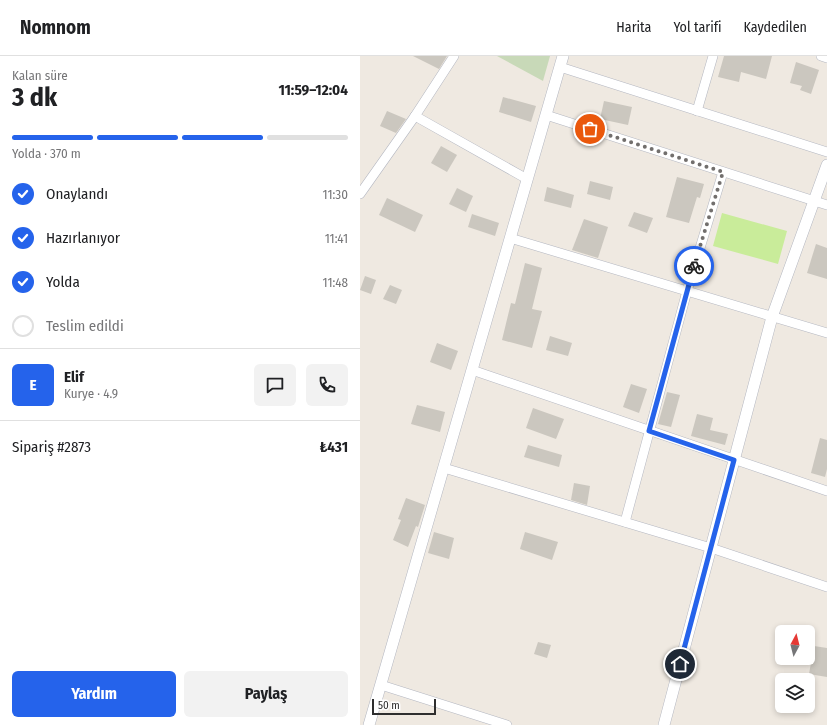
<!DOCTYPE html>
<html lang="tr">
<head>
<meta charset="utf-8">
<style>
	:root { --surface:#fff; --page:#f2f2f2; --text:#202124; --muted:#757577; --line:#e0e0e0; --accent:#2563eb }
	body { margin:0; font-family:"Fira Sans Condensed",sans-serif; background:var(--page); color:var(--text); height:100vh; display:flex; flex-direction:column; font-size:15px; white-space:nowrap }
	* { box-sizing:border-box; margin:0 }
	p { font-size:13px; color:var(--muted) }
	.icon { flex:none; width:22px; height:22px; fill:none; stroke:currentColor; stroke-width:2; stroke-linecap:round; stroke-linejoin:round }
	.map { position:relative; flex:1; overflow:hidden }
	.panel { display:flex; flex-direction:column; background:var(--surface); width:360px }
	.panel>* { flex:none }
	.needle { width:26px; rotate:7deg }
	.controls { position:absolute; left:415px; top:569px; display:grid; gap:8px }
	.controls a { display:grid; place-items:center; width:40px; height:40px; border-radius:6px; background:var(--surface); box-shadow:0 2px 6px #0003; font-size:20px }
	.scale { position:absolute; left:12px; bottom:10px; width:64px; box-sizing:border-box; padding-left:4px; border:2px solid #2e2e2e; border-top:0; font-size:11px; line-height:14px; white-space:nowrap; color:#2e2e2e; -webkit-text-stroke:3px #fff; paint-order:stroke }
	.pin { position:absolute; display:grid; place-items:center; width:34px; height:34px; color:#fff; margin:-17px; border:2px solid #fff; border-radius:50%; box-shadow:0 1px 4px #0007 }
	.courier { position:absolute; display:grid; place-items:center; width:40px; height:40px; margin:-20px; border:3px solid #2563eb; border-radius:50%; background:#fff; color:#222; box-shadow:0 1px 5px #0007 }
	.head em { font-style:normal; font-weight:700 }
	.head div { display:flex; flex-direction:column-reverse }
	.head { display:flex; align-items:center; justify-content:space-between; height:68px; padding:0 12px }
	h1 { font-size:26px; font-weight:700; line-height:30px }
	.bar { display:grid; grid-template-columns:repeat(4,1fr); gap:6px 4px; align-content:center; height:48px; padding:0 12px }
	.bar i { height:5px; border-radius:3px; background:var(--line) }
	.bar .current { background:var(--accent) }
	.bar p { grid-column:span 4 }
	.line { display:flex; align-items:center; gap:10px; padding:0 12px; border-top:1px solid var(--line) }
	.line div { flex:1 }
	.round { display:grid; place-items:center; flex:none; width:42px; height:42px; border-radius:6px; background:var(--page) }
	ol { padding:0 12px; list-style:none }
	li { display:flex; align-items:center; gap:12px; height:44px }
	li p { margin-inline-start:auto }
	li .icon { padding:4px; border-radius:50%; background:var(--accent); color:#fff; stroke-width:4 }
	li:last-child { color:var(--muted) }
	li i { width:22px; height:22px; border:2px solid var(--line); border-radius:50% }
	.button { display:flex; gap:8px; margin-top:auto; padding:8px 12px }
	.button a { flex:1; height:46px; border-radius:6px; background:var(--accent); color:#fff; font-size:16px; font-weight:700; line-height:46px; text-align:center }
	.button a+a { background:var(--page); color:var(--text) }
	header { display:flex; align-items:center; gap:24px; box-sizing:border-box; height:56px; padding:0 20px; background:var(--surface); border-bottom:1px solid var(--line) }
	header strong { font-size:19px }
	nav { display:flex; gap:22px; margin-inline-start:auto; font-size:14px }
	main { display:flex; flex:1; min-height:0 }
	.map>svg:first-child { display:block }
</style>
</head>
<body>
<header>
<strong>Nomnom</strong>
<nav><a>Harita</a><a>Yol tarifi</a><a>Kaydedilen</a></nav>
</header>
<main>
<section class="panel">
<div class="head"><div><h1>3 dk</h1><p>Kalan süre</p></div><em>11:59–12:04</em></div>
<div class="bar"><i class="current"></i><i class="current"></i><i class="current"></i><i></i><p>Yolda · 370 m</p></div>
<ol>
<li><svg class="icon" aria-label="check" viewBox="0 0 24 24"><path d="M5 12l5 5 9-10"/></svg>Onaylandı<p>11:30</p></li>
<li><svg class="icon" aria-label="check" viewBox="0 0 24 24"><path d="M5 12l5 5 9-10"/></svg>Hazırlanıyor<p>11:41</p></li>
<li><svg class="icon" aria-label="check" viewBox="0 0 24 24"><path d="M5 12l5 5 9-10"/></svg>Yolda<p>11:48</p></li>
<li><i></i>Teslim edildi</li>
</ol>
<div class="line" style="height:72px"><b class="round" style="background:var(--accent);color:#fff">E</b><div><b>Elif</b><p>Kurye · 4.9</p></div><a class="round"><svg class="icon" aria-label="chat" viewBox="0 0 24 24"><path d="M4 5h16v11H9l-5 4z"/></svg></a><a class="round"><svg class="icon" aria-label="phone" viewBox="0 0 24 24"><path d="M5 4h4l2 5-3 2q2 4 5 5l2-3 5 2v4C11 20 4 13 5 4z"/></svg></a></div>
<div class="line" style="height:52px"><div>Sipariş #2873</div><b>₺431</b></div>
<div class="button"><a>Yardım</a><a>Paylaş</a></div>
</section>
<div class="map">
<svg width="467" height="669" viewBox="0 0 467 669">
	<rect width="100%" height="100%" fill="#efe9e1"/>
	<path fill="#c8d9b8" d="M137 0H190L183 25Z"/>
	<path fill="#c9ec9a" d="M362 157 427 175 418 208 353 190Z"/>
	<g fill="#cbc7bf">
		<path d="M53 0H87L79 13Z"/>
		<path d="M364 0H412L406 23 381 16 379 26 358 21Z"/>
		<path d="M436 6 459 14 451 38 440 34 442 30 430 27Z"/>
		<path d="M143 41 176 50 171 66 139 56Z"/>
		<path d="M244 45 272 51 268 69 240 63Z"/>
		<path d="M27 55 46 63 36 77 20 70Z"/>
		<path d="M81 90 97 99 87 116 71 107Z"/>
		<path d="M317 121 344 128 340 142 337 141 329 167 306 161Z"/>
		<path d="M230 125 253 131 250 144 227 138Z"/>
		<path d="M187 131 214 139 211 152 184 145Z"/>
		<path d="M97 132 113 140 106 156 89 148Z"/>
		<path d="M27 142 63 159 55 176 19 159Z"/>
		<path d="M274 156 293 162 287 177 268 170Z"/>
		<path d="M112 158 139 167 135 180 108 171Z"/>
		<path d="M224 163 248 171 238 202 212 194Z"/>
		<path d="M456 188 467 192V223L447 217Z"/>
		<path d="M165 207 182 212 172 253 182 255 172 292 142 284 151 247 155 248Z"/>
		<path d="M5 220 16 224 11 238 0 234Z"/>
		<path d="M30 229 42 234 36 248 23 243Z"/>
		<path d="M190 280 212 287 208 300 186 294Z"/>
		<path d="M77 287 98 295 91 314 70 306Z"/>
		<path d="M271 328 287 333 279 357 263 351Z"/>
		<path d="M307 336 320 339 311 371 298 368Z"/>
		<path d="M57 349 85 356 80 376 51 368Z"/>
		<path d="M173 352 204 363 196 383 166 372Z"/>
		<path d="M337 358 353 362 350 374 368 378 365 389 331 380Z"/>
		<path d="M460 382 467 384V413L465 421 451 417Z"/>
		<path d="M168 389 202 399 199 411 164 401Z"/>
		<path d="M214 427 230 430 227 449 211 444Z"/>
		<path d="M46 442 65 449 58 471 56 470 48 491 33 484 41 464 38 463Z"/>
		<path d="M74 476 94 482 89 503 68 497Z"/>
		<path d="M165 476 198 486 192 504 160 493Z"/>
		<path d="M178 586 191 589 187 602 174 598Z"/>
		<path d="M454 590 467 592V621L449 618Z"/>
	</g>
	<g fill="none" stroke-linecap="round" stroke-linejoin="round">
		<defs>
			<g id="minor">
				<path d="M461 0 467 2"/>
				<path d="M200 11 467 96"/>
				<path d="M337 55 353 0"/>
				<path d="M186 59 467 149"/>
				<path d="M55 60 167 123"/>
				<path d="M0 138 55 60 94 0"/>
				<path d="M150 182 467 277"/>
				<path d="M112 314 467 435"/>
				<path d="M84 412 351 492 467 531"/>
				<path d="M265 466 327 235 363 116"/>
				<path d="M21 629 147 669"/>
			</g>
			<g id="tertiary">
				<path d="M9 669 203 0"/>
				<path d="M304 669 412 261 467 109"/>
			</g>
		</defs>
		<use href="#minor" stroke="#b4b7c1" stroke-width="10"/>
		<use href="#tertiary" stroke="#b4b7c1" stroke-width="12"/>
		<use href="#minor" stroke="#fff" stroke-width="9"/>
		<use href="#tertiary" stroke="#fff" stroke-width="11"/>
	</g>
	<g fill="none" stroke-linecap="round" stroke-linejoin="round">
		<path stroke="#726f6d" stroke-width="4" stroke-dasharray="0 7.2" d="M230 73 363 116 334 210"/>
		<path stroke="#2563eb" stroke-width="5" d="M320 608 374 404 289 375 334 210"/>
	</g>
</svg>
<div class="controls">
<a><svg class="needle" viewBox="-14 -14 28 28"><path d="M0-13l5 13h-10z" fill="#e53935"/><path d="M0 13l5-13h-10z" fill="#757577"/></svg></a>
<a><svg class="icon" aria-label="layers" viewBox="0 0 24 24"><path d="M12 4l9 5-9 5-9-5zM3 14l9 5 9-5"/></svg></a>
</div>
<div class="scale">50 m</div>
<div class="pin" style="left:230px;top:73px;background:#ea580c"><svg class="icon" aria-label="bag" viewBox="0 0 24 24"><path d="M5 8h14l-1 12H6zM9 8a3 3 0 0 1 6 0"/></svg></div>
<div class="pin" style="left:320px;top:608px;background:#1f2937"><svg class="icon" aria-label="home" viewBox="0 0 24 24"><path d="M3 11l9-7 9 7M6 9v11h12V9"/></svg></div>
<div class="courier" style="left:334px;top:210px"><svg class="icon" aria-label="bike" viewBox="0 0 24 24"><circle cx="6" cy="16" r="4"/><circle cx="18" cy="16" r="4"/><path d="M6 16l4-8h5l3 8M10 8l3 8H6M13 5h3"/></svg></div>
</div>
</main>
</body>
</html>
